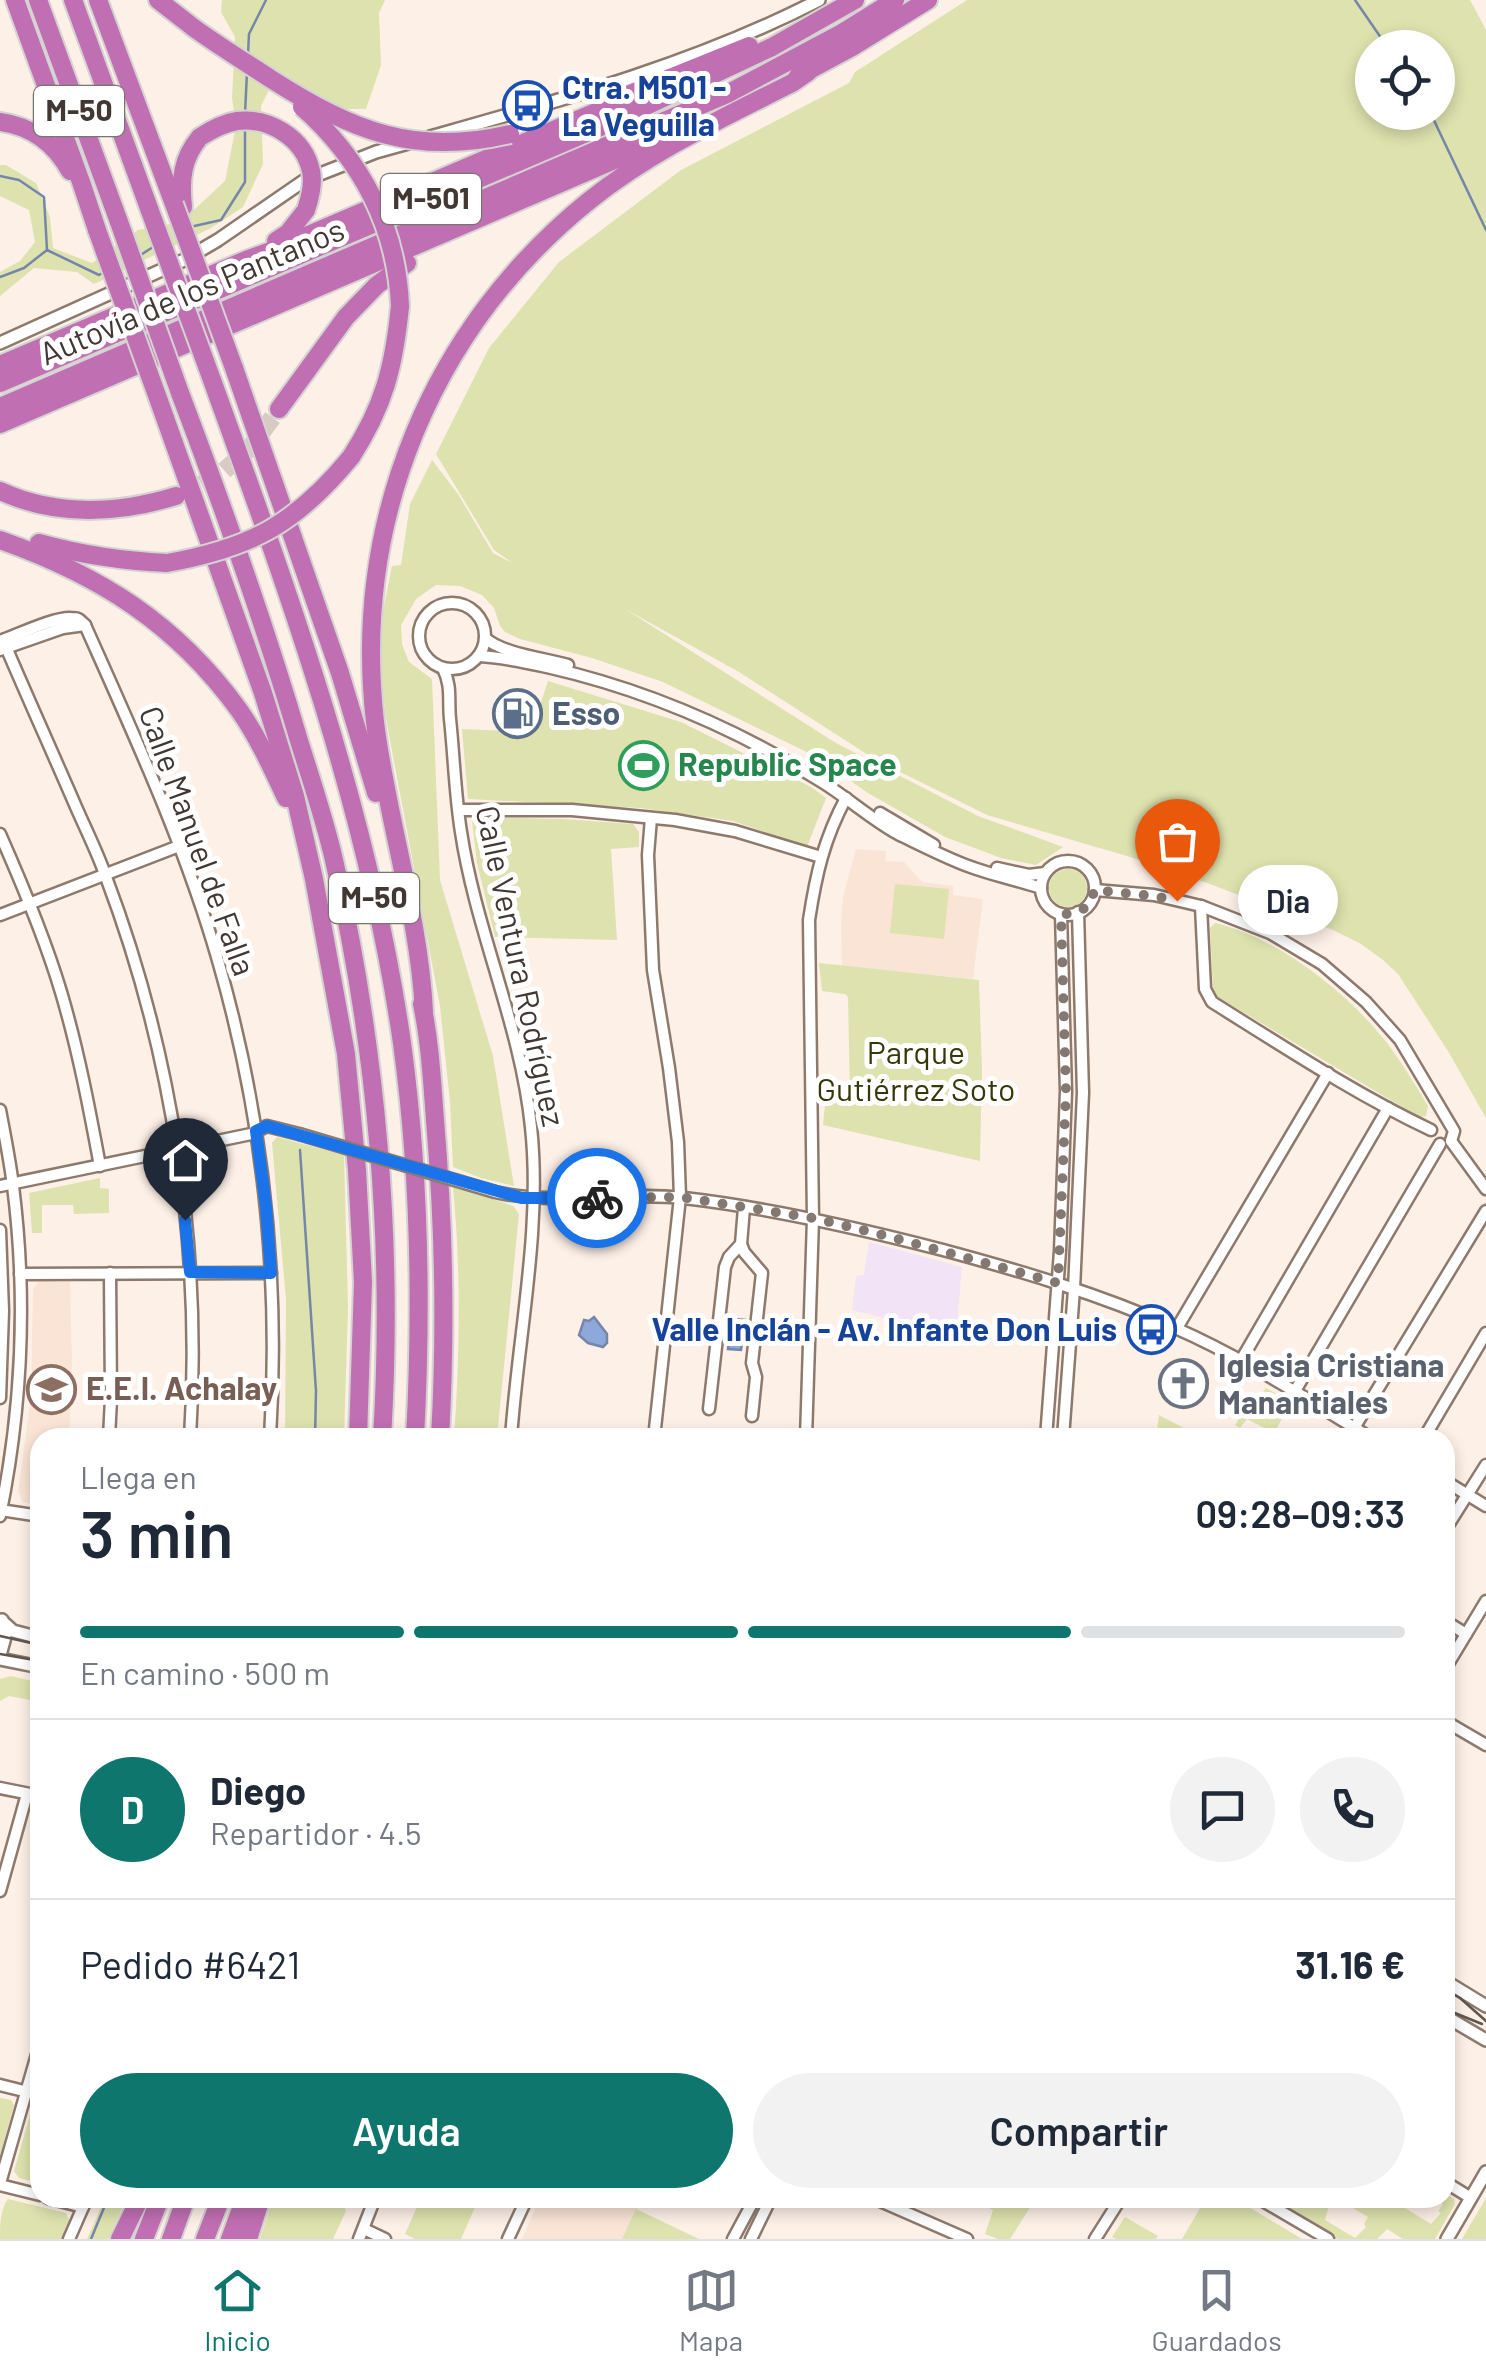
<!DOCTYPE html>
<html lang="es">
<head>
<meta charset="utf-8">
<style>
	:root { --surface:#fff; --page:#f2f2f3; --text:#1f2937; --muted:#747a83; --line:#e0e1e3; --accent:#0f766e }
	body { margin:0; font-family:Barlow,sans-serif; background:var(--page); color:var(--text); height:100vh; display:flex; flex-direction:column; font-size:38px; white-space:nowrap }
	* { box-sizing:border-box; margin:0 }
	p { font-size:32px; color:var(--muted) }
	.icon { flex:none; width:55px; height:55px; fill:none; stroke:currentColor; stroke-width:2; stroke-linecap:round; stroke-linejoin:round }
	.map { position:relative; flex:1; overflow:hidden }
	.details { position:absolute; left:30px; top:1428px; width:1425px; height:780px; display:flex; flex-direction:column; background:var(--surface); border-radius:30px; box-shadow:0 5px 15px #0003 }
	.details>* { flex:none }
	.fabs { position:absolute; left:1355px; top:30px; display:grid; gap:20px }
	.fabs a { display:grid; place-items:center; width:100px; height:100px; border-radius:50%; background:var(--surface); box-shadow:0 5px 15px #0003; font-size:50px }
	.pin { position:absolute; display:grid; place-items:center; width:85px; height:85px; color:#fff; margin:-102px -42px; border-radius:50% 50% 50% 0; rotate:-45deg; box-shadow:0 0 10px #0007 }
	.pin .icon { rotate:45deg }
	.courier { position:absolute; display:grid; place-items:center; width:100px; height:100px; margin:-50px; border:8px solid #1a73e8; border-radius:50%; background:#fff; color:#222; box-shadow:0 2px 12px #0007 }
	.bubble { position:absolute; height:70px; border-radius:35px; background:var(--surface); box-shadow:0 5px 15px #0003; font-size:32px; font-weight:600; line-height:70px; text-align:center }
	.overview em { font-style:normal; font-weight:600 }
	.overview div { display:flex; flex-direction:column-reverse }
	.overview { display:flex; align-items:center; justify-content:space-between; height:170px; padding:0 50px }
	h1 { font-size:65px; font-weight:600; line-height:75px }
	.bar { display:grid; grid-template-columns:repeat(4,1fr); gap:15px 10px; align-content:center; height:120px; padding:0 50px }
	.bar i { height:12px; border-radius:8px; background:var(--line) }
	.bar .current { background:var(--accent) }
	.bar p { grid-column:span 4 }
	.line { display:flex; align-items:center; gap:25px; padding:0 50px; border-top:2px solid var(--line) }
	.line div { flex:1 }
	.round { display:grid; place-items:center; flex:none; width:105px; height:105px; border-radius:52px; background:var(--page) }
	.cta { display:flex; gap:20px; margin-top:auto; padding:20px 50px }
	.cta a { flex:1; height:115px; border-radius:60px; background:var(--accent); color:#fff; font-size:40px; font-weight:600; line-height:115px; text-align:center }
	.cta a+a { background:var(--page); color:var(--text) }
	.tab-bar { display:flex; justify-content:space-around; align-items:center; height:140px; border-top:2px solid var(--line); background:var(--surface); font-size:28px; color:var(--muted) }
	.tab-bar a { display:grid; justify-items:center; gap:5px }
	.tab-bar .current { color:var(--accent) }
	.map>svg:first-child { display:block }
</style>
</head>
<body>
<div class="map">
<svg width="1486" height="2239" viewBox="0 0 1486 2239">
	<rect width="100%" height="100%" fill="#fdf0e7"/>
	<g fill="#f9e4d6">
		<path d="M856 849 886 851 885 861 904 862 922 882 953 886V895L983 899 973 979 842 966 841 925 843 898Z"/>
		<path d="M39 1281 70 1282 72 1363 69 1437 40 1438V1506L23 1502 18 1492 31 1397 33 1289Z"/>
		<path d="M540 2198H642L622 2239H522Z"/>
	</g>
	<path fill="#f2e3f6" d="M869 1242 962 1267 956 1336 852 1310 856 1276 864 1275Z"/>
	<g fill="#dde2ae" fill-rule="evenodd">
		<path d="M222 0H385L379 13 381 65 366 109H339L276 76 261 106 263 164 243 207 211 228 94 284 77 272 34 268 0 296V272L20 261 35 242 29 210 0 196V165H6L36 183 50 217 53 248 92 263 138 230 170 224 195 209 225 181 236 126 232 98 235 37 221 12Z"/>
		<path d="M967 0H1470L1486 30V1118L1448 1051 1398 974 1383 960 1361 944 1333 930 1164 867 987 815 876 760 739 672 625 609 836 743 978 816 1063 847 1036 865 1001 858 945 837 868 793 815 756 663 682 592 658 520 639 505 632 500 626 494 608 482 595 460 586 436 585 416 599 401 625 402 644 409 662 432 679 440 880 493 1056 514 1186 481 1178 453 1167 450 1102 440 1006 386 719 379 654 381 621 392 566 401 565 410 504 432 460 458 494 493 553 514 564 494 550 436 454 489 348 559 262 681 170 849 83 855 72ZM1372 48H1438V112H1372Z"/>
		<path d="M548 681 681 722 811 787 826 798 807 847 733 821 641 808 468 799 462 729 531 732Z"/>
		<path d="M502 818 563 819 633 824 639 832V847L611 849 617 940 495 937 477 863 472 821Z"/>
		<circle cx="1068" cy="888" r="19"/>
		<path d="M895 884 949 889 944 939 890 933Z"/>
		<path d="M1215 923C1279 938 1351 995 1390 1047 1404 1066 1416 1086 1428 1106L1426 1116 1419 1117 1216 996 1213 989 1210 928Z"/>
		<path d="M819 963 979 980 982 1070 980 1161 823 1125 826 1096 850 1094 848 997 845 994 822 991Z"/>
		<path d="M277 1137 344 1155 348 1308 344 1437H285L286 1300 272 1143Z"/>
		<path d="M100 1178V1188L109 1189V1213L74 1214 73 1205H42V1233H32L29 1193Z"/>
		<path d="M453 1187C463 1191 510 1203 514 1207 516 1209 517 1212 519 1214L497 1437H454C460 1354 461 1270 453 1187Z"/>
		<path d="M1266 1388 1292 1403 1283 1417 1275 1412 1272 1405 1264 1407 1263 1411 1266 1415 1273 1414 1282 1419 1274 1433 1247 1419 1240 1428 1235 1425 1242 1414 1250 1418 1253 1413 1250 1410Z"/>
		<path d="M1159 1415 1201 1437H1156Z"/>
		<path d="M11 1676 40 1683V1702L9 1696 0 1701V1679Z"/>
		<path d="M0 2098 11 2100 14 2105 0 2156Z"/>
		<path d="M36 2107 40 2108V2183L19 2178 14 2171 31 2111Z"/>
		<path d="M1445 2193 1454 2199 1455 2204 1435 2239H1403L1387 2229 1377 2239H1338L1268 2198H1403L1400 2205 1431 2224 1441 2213 1438 2211 1443 2204 1434 2198H1445ZM1338 2199 1368 2217 1364 2224 1366 2227 1355 2238 1325 2220 1329 2205 1333 2206Z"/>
		<path d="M105 2198H127L108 2239H87Z"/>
		<path d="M273 2198H340L346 2211 333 2239H260Z"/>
		<path d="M421 2198H452L460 2201 462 2198H479L461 2239H415L405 2234Z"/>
		<path d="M967 2198H1036L1010 2239H998L985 2234 993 2210Z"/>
		<path d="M1206 2198H1234L1302 2239H1182Z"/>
		<path d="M1486 2198V2239H1462Z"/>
		<path d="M8 2199 66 2213 69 2220 61 2239H0C0 2225 0 2210 8 2199Z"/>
		<path d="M636 2209 699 2239H622Z"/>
		<path d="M1125 2217 1158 2236 1156 2239H1116L1112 2237Z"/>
	</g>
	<g fill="#8da8db" stroke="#7686a9" stroke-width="2.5">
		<path d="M594 1317 607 1334V1343L603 1347 588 1343 579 1335 584 1320 589 1321Z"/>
		<path d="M732 1319 745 1320 741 1350 728 1349Z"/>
	</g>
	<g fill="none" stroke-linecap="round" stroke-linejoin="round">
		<g stroke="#7686a9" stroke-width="2.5">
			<path d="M1355 0 1388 48"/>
			<path d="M248 54 249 34 266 0"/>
			<path d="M1430 112 1486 230"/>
			<path d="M245 114 247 72"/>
			<path d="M0 176 19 180 44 197 47 250"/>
			<path d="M190 227 221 220 245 182V127"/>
			<path d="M139 256 153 247"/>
			<path d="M0 277 24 268 47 250 99 275 104 272"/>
			<path d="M300 1150 316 1391 315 1438"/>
			<path d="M91 2239 108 2198"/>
		</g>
		<path stroke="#d7cbc3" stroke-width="18" stroke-dasharray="18 9" stroke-linecap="butt" d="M177 496 217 477 250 448 279 409"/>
		<defs>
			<g id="minor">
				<circle cx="452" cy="636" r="33"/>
				<path d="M85 625C134 735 186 847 219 964 263 1118 280 1278 270 1438"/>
				<path d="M485 638C503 654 544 658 568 665"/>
				<path d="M3 640C26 694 50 747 73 800 84 826 97 851 106 877 173 1054 202 1249 190 1438"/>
				<path d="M0 641C17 635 54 617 71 618 79 618 79 619 85 625"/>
				<path d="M0 650 63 628 85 625"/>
				<path d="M479 656C502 657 524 662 547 667 644 689 737 729 822 782 848 798 871 819 898 834 921 845 944 857 968 866 992 875 1017 880 1041 888"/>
				<path d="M443 668C452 687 448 698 450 719 454 756 455 795 461 832 476 932 521 1026 531 1127 542 1229 518 1336 511 1438"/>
				<path d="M459 810H572L675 820 735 831 821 857"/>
				<path d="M880 813 934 845"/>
				<path d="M651 818 648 855 653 970 669 1068 678 1142 680 1197 654 1438"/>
				<path d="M0 834C23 886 45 938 61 992 78 1049 89 1107 100 1166"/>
				<circle cx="1068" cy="888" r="27"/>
				<path d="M997 868 1029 875 1045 873"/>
				<path d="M1095 890 1154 895 1201 906 1270 933 1322 964 1366 1002 1400 1040 1454 1131 1451 1141"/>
				<path d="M1201 906 1205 989 1212 1002C1284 1047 1355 1094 1431 1130"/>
				<path d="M0 915 179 846"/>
				<path d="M0 1110C5 1136 10 1161 13 1186 27 1296 22 1408 0 1516"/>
				<path d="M1451 1141 1486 1189"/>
				<path d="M0 1186 251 1134 267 1126 299 1134"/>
				<path d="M495 1192C558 1206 621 1191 684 1198 771 1208 858 1228 943 1250 1021 1271 1099 1294 1173 1327 1242 1357 1307 1399 1371 1438"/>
				<path d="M0 1230 3 1311 0 1398"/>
				<path d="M741 1244 744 1208"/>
				<path d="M20 1274 271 1273"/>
				<path d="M1177 1328 1328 1073"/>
				<path d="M1240 1362 1388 1108"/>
				<path d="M1295 1391 1440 1144"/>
				<path d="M709 1409 725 1267 729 1257 741 1244 744 1252 762 1273 752 1363 756 1377 752 1416"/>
				<path d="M1354 1428 1486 1211"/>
				<path d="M109 1438 111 1399 110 1273"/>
				<path d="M806 1438 813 1219 809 920C816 874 824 839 846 798"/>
				<path d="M1046 1438 1060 1251 1066 1091 1061 914"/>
				<path d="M1063 1438 1074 1289 1083 1093 1078 912"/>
				<path d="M1424 1438 1486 1333"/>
				<path d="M1445 1481 1486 1506"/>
				<path d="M0 1510 40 1516"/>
				<path d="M1445 1530 1486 1465"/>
				<path d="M1445 1621 1466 1634"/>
				<path d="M1445 1669 1486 1601"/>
				<path d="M1445 1721 1486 1745"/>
				<path d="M0 1788 40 1796"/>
				<path d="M0 1891 27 1794"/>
				<path d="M0 2085 40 2095"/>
				<path d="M1445 2182 1471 2198"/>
				<path d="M0 2183 40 2044"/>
				<path d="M0 2185 40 2195"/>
				<path d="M48 2198 83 2207"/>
				<path d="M873 2198 967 2239"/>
				<path d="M1258 2198 1328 2239"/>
				<path d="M364 2229 385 2239"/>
				<path d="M69 2239 87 2198"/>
				<path d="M359 2239 375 2198"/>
				<path d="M508 2239 527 2198"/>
				<path d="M733 2239 755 2198"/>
				<path d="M751 2239 771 2198"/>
				<path d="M1095 2239 1121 2198"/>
			</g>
			<g id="tertiary">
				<path d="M430 137C562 100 697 63 819 0"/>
				<path d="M0 343 184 260 218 240 305 180 376 152 412 142"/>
				<path d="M3 1622 13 1631 40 1638"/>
				<path d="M0 1655 5 1637 2 1620"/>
				<path d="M0 1659 40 1667"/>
				<path d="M1445 1981 1486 2006"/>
				<path d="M1445 2016 1486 2040"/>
				<path d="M1447 2239 1486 2172"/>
			</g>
			<g id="motorway">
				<path d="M15 0 81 182 97 230"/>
				<path d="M38 0 119 222"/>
				<path d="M73 0 150 211"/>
				<path d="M98 0 174 204"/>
				<path d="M158 0 194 28"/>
				<path d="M798 76 852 47 928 0"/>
				<path d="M620 98 749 46"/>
				<path d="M0 122C31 126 55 144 70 171"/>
				<path d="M183 207C180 180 182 158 200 137"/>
				<path d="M276 241 288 233 306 210"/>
				<path d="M0 365 246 260 271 251 617 103 631 95"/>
				<path d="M234 368 340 673 376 793"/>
				<path d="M212 380C290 596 369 814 402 1043 420 1174 422 1306 415 1438"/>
				<path d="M0 383 605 125 772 47 855 0"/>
				<path d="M180 393C224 509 265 625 300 744 312 782 325 821 334 860 377 1050 394 1243 382 1438"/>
				<path d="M159 401 263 693 295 796 314 879 346 1054 357 1170 363 1282 358 1438"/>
				<path d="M0 407 727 94 842 33 895 0"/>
				<path d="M279 409 346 317 377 285 407 263"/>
				<path d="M0 424 661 140"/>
				<path d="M351 457C384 406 394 367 400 306"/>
				<path d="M0 491C57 517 117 514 176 496"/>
				<path d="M0 540C99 575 176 623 239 710 258 737 272 768 286 798"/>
				<path d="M39 543C82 555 122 561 167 563"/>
				<path d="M422 1004C430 1042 432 1081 435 1120 444 1226 446 1331 440 1438"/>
				<path d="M424 1012C419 914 387 819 375 722 352 520 432 327 590 200 651 151 723 118 792 83L808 72"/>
				<path d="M120 2239 140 2198"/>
				<path d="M144 2239 160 2198"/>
				<path d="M171 2239 186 2198"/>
				<path d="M205 2239 221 2198"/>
				<path d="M230 2239 245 2198"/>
				<path d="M248 2239 261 2198"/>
			</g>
		</defs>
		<use href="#minor" stroke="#8e7a6d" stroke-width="15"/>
		<use href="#tertiary" stroke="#8e7a6d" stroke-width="16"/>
		<use href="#motorway" stroke="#d5d3d2" stroke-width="22"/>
		<use href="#minor" stroke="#fff" stroke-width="10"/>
		<use href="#tertiary" stroke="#fff" stroke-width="11"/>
		<use href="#motorway" stroke="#c06fb2" stroke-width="18"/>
		<g stroke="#605751" stroke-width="2.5">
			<path d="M0 1636 40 1645"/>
			<path d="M0 1654 40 1661"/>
			<path d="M1445 1989 1460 1998 1486 2021"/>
			<path d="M1445 2009 1482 2024"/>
		</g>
		<defs>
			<path id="minor-bridge" d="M299 1134 495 1192"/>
			<g id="motorway-bridge">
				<path d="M194 28C219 46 245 62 271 79 351 130 414 157 510 134"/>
				<path d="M302 107C361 159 397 227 400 306"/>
				<path d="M200 137C211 130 223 123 237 121 269 117 304 138 311 171 314 184 310 198 306 210"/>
				<path d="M174 204 234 368"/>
				<path d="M150 211 212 380"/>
				<path d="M119 222 180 393"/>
				<path d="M97 230 159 401"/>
				<path d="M167 563C251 548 296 524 351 457"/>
			</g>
		</defs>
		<use href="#minor-bridge" stroke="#8e7a6d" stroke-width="15" stroke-linecap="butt"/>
		<use href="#motorway-bridge" stroke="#d5d3d2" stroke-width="22" stroke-linecap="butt"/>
		<use href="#minor-bridge" stroke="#fff" stroke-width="10"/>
		<use href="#motorway-bridge" stroke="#c06fb2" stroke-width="18"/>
	</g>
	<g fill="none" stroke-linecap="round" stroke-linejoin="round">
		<path stroke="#837872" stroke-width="10" stroke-dasharray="0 18" d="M597 1198 680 1197 813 1218 887 1236 1058 1283 1066 1092 1061 914C1079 915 1091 908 1094 890L1154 896 1177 901"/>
		<path stroke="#1a73e8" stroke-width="12" d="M185 1220 190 1272 271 1273 266 1206 256 1131 267 1126 522 1198H597"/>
	</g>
	<defs>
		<symbol id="bus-ring" viewBox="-11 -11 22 22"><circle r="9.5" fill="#fff" stroke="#1a4fb4" stroke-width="1.5"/><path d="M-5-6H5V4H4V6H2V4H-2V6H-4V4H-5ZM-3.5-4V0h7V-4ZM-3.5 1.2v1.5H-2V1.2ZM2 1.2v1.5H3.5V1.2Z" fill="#1a4fb4"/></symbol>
		<symbol id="fuel-ring" viewBox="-11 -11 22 22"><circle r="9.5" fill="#fff" stroke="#5c6f8a" stroke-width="1.5"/><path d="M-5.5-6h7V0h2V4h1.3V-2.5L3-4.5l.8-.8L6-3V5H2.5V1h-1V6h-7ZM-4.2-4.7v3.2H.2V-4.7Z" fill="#5c6f8a"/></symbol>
		<symbol id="stadium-ring" viewBox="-11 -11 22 22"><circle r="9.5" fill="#fff" stroke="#2e9e5b" stroke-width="1.5"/><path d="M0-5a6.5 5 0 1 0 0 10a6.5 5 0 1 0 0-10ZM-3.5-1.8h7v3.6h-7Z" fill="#2e9e5b"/></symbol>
		<symbol id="church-ring" viewBox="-11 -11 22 22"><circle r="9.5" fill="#fff" stroke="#6b7280" stroke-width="1.5"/><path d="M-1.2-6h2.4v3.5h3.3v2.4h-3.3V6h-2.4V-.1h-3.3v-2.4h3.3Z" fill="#6b7280"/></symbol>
		<symbol id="school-ring" viewBox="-11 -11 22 22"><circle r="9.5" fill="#fff" stroke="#8d6e63" stroke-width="1.5"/><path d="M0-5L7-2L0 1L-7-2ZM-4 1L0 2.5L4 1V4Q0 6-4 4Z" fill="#8d6e63"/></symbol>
	</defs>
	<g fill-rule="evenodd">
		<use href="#bus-ring" x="500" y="78" width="55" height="55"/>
		<use href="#fuel-ring" x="490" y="686" width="55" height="55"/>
		<use href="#stadium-ring" x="616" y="738" width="55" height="55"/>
		<use href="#bus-ring" x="1124" y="1302" width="55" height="55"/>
		<use href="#church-ring" x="1156" y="1356" width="55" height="55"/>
		<use href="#school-ring" x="24" y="1362" width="55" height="55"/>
	</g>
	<g text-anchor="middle" stroke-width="10" stroke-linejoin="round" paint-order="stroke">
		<g fill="#fff" stroke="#7a7470" stroke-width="2.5">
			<rect x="34" y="86" width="90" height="50" rx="8"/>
			<rect x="381" y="174" width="100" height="50" rx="8"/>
			<rect x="329" y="873" width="90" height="50" rx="8"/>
		</g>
		<g font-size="30" font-weight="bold" fill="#413833">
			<text x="79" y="121">M-50</text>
			<text x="431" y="209">M-501</text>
			<text x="374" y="908">M-50</text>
		</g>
		<g font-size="32" font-weight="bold" fill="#164399" stroke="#fff" text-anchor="start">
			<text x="562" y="99">Ctra. M501 -<tspan x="562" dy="37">La Veguilla</tspan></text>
			<text x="1117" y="1341" text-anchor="end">Valle Inclán - Av. Infante Don Luis</text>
		</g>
		<g font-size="32" fill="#413833" stroke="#fff">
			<text transform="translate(192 292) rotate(-23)" y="11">Autovía de los Pantanos</text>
			<text transform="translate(197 841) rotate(70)" y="11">Calle Manuel de Falla</text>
			<text transform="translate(520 966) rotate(78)" y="11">Calle Ventura Rodríguez</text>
		</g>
		<g font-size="32" font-weight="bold" fill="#4e5e75" stroke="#fff" text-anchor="start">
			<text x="552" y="725">Esso</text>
		</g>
		<g font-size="32" font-weight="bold" fill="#27864d" stroke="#fff" text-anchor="start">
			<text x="678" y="776">Republic Space</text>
		</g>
		<g font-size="32" fill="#363809" stroke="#fff">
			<text x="916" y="1064">Parque<tspan x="916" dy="37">Gutiérrez Soto</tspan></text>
		</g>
		<g font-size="32" font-weight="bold" fill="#5b616d" stroke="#fff" text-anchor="start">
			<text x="1218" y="1377">Iglesia Cristiana<tspan x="1218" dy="37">Manantiales</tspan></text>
		</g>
		<g font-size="32" font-weight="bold" fill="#785e54" stroke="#fff" text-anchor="start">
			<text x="86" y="1400">E.E.I. Achalay</text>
		</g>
	</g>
</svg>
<div class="fabs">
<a><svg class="icon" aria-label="locate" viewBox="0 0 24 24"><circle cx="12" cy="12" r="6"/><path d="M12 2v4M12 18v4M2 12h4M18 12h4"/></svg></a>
</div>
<div class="pin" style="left:1177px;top:901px;background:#ea580c"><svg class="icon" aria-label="bag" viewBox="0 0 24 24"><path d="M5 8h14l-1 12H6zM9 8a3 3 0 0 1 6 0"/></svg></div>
<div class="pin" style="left:185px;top:1220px;background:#1f2937"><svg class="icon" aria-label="home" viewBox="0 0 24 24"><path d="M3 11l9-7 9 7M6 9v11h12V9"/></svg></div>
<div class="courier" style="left:597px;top:1198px"><svg class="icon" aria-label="bike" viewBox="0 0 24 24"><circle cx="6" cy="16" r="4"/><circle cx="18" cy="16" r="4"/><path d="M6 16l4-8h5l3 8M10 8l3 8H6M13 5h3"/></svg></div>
<div class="bubble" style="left:1238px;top:865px;width:100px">Dia</div>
<section class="details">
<div class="overview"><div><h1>3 min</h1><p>Llega en</p></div><em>09:28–09:33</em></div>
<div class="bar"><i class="current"></i><i class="current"></i><i class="current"></i><i></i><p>En camino · 500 m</p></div>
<div class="line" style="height:180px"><b class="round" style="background:var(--accent);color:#fff">D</b><div><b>Diego</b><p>Repartidor · 4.5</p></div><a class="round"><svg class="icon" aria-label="chat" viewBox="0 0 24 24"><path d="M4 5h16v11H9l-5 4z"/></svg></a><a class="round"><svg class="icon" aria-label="phone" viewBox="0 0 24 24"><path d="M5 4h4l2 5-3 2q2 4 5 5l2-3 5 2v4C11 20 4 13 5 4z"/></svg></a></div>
<div class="line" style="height:130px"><div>Pedido #6421</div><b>31.16 €</b></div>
<div class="cta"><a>Ayuda</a><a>Compartir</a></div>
</section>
</div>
<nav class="tab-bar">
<a class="current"><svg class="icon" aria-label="home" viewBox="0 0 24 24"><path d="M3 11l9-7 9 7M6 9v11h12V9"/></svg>Inicio</a>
<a><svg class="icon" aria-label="map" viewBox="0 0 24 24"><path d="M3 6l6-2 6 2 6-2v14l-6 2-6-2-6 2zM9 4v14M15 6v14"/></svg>Mapa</a>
<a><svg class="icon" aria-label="saved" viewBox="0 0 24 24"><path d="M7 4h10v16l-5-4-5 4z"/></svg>Guardados</a>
</nav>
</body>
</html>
